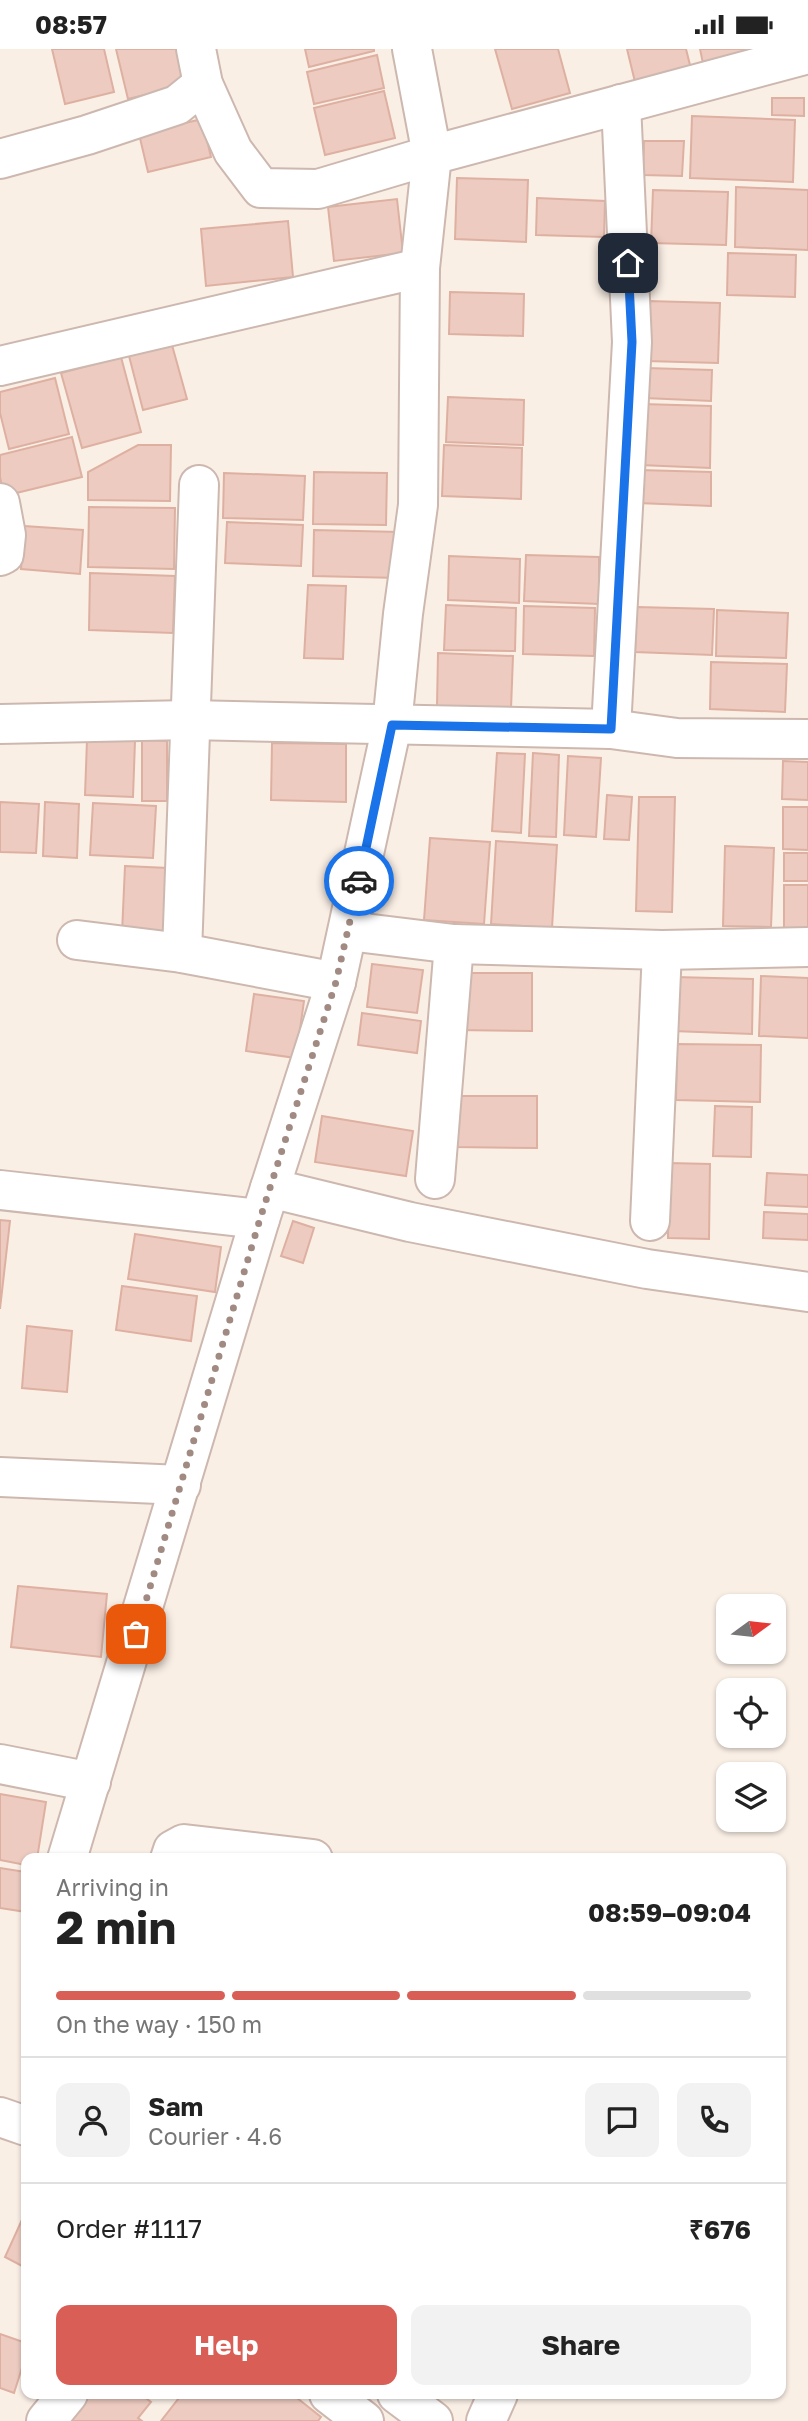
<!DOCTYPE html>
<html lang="en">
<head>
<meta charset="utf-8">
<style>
	:root { --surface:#fff; --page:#f2f2f2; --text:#222; --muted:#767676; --line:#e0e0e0; --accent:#d95f56 }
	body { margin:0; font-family:"Golos Text",sans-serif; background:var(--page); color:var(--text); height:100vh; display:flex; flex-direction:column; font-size:26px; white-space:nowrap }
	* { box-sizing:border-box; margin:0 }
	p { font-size:23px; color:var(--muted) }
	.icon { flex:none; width:38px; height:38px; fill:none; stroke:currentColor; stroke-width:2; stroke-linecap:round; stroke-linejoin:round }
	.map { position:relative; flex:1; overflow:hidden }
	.side { position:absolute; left:21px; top:1804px; width:765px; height:546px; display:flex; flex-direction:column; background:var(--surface); border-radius:14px; box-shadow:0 2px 5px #0004 }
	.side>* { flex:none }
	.needle { width:46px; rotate:75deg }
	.fabs { position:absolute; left:716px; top:1545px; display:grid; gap:14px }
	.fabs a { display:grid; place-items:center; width:70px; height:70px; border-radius:14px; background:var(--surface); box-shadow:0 2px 5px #0004; font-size:35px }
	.pin { position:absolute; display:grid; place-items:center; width:60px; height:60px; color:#fff; margin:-30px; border-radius:14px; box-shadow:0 4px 10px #0006 }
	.courier { position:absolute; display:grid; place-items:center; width:70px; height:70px; margin:-35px; border:5px solid #1a73e8; border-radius:50%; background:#fff; color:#222; box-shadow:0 2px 9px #0007 }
	.head em { font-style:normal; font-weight:700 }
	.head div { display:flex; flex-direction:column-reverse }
	.head { display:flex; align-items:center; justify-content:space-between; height:119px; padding:0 35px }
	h1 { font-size:46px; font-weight:700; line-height:52px }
	.bar { display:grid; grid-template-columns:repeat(4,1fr); gap:10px 7px; align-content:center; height:84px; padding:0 35px }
	.bar i { height:9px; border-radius:5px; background:var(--line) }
	.bar .active { background:var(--accent) }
	.bar p { grid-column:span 4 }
	.line { display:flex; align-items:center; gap:18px; padding:0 35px; border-top:2px solid var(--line) }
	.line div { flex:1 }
	.round { display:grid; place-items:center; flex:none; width:74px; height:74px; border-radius:14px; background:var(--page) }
	.primary-button { display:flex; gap:14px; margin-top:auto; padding:14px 35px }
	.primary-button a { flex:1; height:80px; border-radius:14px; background:var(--accent); color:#fff; font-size:28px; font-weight:700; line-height:80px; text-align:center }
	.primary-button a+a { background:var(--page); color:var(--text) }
	.status { display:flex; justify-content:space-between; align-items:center; height:49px; padding:0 35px; background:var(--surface); direction:ltr }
	.status svg { height:19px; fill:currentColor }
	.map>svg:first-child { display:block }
</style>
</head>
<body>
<div class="status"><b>08:57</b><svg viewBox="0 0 49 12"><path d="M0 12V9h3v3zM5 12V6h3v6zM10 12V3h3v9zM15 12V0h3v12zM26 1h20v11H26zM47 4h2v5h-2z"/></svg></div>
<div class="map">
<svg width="808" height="2372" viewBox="0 0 808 2372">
	<rect width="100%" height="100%" fill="#faefe5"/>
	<g fill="#edcbc0" stroke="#deb0a1" stroke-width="2">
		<path d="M52 0H104L114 43 65 55Z"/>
		<path d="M116 0H182L190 35 128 50Z"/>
		<path d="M305 0H374V2L309 18Z"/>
		<path d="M495 0H558L570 44 512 60Z"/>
		<path d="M627 0H686L692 24 636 37Z"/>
		<path d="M700 0H744L746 9 704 19Z"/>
		<path d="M377 6 384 39 314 55 307 23Z"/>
		<path d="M384 42 395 89 325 106 314 59Z"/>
		<path d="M772 49H804V67L772 66Z"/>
		<path d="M692 67 795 71 793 133 690 129Z"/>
		<path d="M202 70 211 108 148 123 139 85Z"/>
		<path d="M644 92H684L682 127 643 126Z"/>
		<path d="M457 129 528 131 526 193 455 190Z"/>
		<path d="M736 138 808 141V201L735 198Z"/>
		<path d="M653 141 728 143 726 196 651 194Z"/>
		<path d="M537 149 605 152 604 188 536 186Z"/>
		<path d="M397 150 403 204 334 212 328 158Z"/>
		<path d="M288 172 293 228 206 237 201 180Z"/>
		<path d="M728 204 796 206 795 248 727 246Z"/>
		<path d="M450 243 524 245 523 287 449 285Z"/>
		<path d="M647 252 720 254 718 314 646 312Z"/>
		<path d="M172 296 187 350 143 361 129 307Z"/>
		<path d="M121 308 141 383 82 399 61 324Z"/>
		<path d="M646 319 712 321 711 352 645 349Z"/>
		<path d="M55 329 69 385 9 400 0 364V343Z"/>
		<path d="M448 348 524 351 523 396 446 393Z"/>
		<path d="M642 355 711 357 710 419 640 416Z"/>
		<path d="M72 388 82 428 4 447 0 428V406Z"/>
		<path d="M138 396H171L170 452 88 451V423Z"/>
		<path d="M444 396 522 399 521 450 442 447Z"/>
		<path d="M639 421 711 423V457L638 454Z"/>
		<path d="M314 423 387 424 386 476 313 475Z"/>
		<path d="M224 424 305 427 303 471 223 469Z"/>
		<path d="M89 458 175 459 174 520 88 518Z"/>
		<path d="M227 473 303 476 301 517 225 514Z"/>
		<path d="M24 477 83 481 80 525 21 520Z"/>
		<path d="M314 481 400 483 399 529 313 527Z"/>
		<path d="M526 506 599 508V555L524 552Z"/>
		<path d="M449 507 520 510 519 554 448 551Z"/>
		<path d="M90 524 175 527 173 584 89 581Z"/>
		<path d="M308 536 346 537 343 610 304 609Z"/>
		<path d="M446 556 516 559 515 602 444 601Z"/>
		<path d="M524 557 595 559 594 607 523 605Z"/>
		<path d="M637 558 714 560 712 606 635 603Z"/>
		<path d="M717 561 788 564 786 609 716 607Z"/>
		<path d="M438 604 513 607 511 660 437 657Z"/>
		<path d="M711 613 787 615 785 663 710 660Z"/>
		<path d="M87 691 135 692 133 748 85 746Z"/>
		<path d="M142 691 167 692V752H142Z"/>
		<path d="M272 694 346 695V753L271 751Z"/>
		<path d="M497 704 525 705 521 784 492 782Z"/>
		<path d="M533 704 559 706 556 788 529 787Z"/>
		<path d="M568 707 601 709 596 788 564 786Z"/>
		<path d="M783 712 808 713V751L782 750Z"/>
		<path d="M607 746 632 748 629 791 604 790Z"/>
		<path d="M639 748H675L672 863 636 862Z"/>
		<path d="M0 753 39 755 36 804 0 803Z"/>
		<path d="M45 753 79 755 77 809 43 807Z"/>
		<path d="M93 754 156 757 153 809 90 806Z"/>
		<path d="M783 758H808V801L783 800Z"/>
		<path d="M430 789 490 793 484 875 424 871Z"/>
		<path d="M496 792 557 796 552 879 491 875Z"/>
		<path d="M725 797 774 799 771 878 723 877Z"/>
		<rect x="784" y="804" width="24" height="28"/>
		<path d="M125 817 168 819 166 886 122 884Z"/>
		<path d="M784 836H808V881L784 880Z"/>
		<path d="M372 915 423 921 417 964 367 958Z"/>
		<path d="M456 924H532V982L456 981Z"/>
		<path d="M761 927 808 929V989L759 987Z"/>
		<path d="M675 928 753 930 752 985 673 982Z"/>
		<path d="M254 945 304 952 296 1009 246 1002Z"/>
		<path d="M362 964 421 972 417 1004 358 996Z"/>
		<path d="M677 995 761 996 760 1053 676 1051Z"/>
		<path d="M454 1047H537V1099L454 1098Z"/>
		<path d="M715 1057 752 1058 751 1108 713 1107Z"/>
		<path d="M322 1067 413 1082 406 1127 315 1113Z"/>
		<path d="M669 1114 710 1115 709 1190 668 1189Z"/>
		<path d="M767 1124 808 1126V1158L765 1156Z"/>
		<path d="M764 1163 808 1165V1191L763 1189Z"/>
		<path d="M0 1171 10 1172 0 1260Z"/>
		<path d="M293 1172 314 1179 303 1214 281 1207Z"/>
		<path d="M135 1185 221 1198 215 1243 128 1230Z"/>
		<path d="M122 1237 197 1247 191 1292 116 1281Z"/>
		<path d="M27 1277 72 1282 67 1343 22 1339Z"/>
		<path d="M18 1537 107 1545 101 1608 11 1598Z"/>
		<path d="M0 1745 46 1753 37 1810H26V1816L0 1811Z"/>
		<path d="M0 1819 26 1823V1863L0 1859Z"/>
		<path d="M26 2162V2219L5 2208Z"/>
		<path d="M0 2285 26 2294V2306L14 2344 0 2339Z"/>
		<path d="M81 2345H140L151 2353 138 2369 142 2372H60Z"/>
		<path d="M182 2345H292L321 2368 318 2372H161Z"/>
	</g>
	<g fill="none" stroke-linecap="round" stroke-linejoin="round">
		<defs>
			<g id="minor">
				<path d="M196 0 203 35 233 102 261 139 318 140 432 106 808 5"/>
				<path d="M0 110 87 86 177 56 203 35"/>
				<path d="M0 317 420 219"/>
				<path d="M0 454 6 486 4 505 0 507"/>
				<path d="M0 675 189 671 611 680 677 689 808 690"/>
				<path d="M611 680 632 293 621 55"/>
				<path d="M348 882 454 895 662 901 808 898"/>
				<path d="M77 891 182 904 336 933"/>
				<path d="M182 904 199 436"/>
				<path d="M435 1130 454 895"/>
				<path d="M270 1139 410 1173 647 1220 808 1243"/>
				<path d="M0 1141 260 1170"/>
				<path d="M650 1172 662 901"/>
				<path d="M0 1428 181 1436"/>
				<path d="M0 1715 91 1733"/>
				<path d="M67 1810 260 1170 336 933 392 676 403 565 418 456 420 219 432 106 412 0"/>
				<path d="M170 1810 173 1801 184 1795 313 1810"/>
				<path d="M0 2068 26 2077"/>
				<path d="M329 2345 364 2372"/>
				<path d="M397 2345 433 2372"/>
				<path d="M46 2372 68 2345"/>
				<path d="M486 2372 498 2345"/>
			</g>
		</defs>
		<use href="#minor" stroke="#cdb8b0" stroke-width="42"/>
		<use href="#minor" stroke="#fff" stroke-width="38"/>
	</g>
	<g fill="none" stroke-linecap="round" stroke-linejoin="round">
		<path stroke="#a18a82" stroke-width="7" stroke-dasharray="0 12.6" d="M136 1585 260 1170 336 933 359 832"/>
		<path stroke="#1a73e8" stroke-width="9" d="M359 832 392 676 611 680 632 293 628 214"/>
	</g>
</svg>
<div class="fabs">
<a><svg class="needle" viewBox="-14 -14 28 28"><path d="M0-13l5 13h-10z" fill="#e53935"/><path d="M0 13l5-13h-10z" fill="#767676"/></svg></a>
<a><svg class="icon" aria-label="locate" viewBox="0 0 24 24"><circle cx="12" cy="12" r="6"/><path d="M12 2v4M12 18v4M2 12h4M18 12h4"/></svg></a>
<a><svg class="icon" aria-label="layers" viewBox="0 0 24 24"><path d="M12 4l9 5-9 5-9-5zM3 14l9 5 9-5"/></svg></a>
</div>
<div class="pin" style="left:136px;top:1585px;background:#ea580c"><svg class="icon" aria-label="bag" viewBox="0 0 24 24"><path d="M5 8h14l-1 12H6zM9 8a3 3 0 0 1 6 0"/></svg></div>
<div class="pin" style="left:628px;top:214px;background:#1f2937"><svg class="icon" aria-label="home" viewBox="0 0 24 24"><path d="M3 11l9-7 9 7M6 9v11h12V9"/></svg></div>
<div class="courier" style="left:359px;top:832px"><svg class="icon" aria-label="car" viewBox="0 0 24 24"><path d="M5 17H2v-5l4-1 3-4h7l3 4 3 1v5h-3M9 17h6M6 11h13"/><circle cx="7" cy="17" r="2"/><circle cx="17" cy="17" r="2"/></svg></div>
<section class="side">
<div class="head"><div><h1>2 min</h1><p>Arriving in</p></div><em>08:59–09:04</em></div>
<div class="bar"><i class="active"></i><i class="active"></i><i class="active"></i><i></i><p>On the way · 150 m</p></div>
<div class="line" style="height:126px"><a class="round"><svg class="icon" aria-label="person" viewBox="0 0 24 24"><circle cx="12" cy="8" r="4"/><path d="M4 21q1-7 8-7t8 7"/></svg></a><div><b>Sam</b><p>Courier · 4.6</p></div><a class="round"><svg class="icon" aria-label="chat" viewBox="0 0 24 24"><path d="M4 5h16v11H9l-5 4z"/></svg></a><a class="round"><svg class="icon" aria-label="phone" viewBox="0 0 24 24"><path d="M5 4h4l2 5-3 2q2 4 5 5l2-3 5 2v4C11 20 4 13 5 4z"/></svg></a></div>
<div class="line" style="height:91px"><div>Order #1117</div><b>₹676</b></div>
<div class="primary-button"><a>Help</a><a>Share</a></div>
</section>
</div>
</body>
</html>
